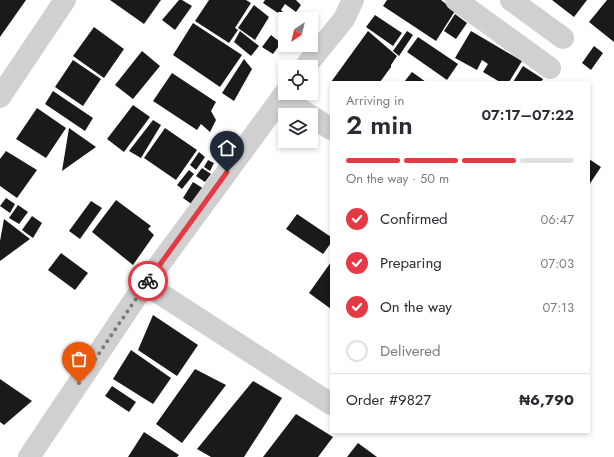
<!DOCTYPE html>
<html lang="en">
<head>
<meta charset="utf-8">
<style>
	:root { --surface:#fff; --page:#f7f7f7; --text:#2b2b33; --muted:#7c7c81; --line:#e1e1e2; --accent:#e63946 }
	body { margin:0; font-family:Jost,sans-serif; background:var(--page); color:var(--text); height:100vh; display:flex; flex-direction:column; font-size:15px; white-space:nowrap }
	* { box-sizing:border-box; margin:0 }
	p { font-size:13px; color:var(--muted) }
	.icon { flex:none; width:22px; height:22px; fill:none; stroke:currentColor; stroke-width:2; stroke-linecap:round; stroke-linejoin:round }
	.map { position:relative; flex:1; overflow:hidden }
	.drawer { position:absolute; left:330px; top:81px; width:260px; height:352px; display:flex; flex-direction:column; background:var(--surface); border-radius:0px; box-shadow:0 2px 6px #0003 }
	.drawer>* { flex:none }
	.needle { width:26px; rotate:215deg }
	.controls { position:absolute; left:278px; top:12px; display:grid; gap:8px }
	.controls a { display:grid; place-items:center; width:40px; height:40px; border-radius:0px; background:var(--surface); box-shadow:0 2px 6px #0003; font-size:20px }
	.pin { position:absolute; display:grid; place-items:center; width:34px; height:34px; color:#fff; margin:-41px -17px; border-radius:50% 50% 50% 0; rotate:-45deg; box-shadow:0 0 4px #0007 }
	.pin .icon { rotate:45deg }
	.courier { position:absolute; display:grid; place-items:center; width:40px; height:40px; margin:-20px; border:3px solid #e63946; border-radius:50%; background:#fff; color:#222; box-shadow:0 1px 5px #0007 }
	.head em { font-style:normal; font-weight:600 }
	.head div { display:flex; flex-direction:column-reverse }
	.head { display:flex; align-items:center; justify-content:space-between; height:68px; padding:0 16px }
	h1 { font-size:26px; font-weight:600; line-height:30px }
	.bar { display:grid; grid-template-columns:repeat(4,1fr); gap:6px 4px; align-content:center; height:48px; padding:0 16px }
	.bar i { height:5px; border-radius:3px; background:var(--line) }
	.bar .current { background:var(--accent) }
	.bar p { grid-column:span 4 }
	.line { display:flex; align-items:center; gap:10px; padding:0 16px; border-top:1px solid var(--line) }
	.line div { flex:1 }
	ol { padding:0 16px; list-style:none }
	li { display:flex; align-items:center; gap:12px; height:44px }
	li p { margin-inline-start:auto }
	li .icon { padding:4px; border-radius:50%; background:var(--accent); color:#fff; stroke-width:4 }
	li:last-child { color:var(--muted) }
	li i { width:22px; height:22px; border:2px solid var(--line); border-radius:50% }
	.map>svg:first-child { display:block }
</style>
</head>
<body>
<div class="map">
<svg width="614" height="457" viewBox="0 0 614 457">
	<rect width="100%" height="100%" fill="#fff"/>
	<g fill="#1a1a1a">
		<path d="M0 0H26L0 37Z"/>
		<path d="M110 0H161L144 24Z"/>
		<path d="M179 0H182L192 6 175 30 162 20Z"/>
		<path d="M209 0H246L251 3 235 28 238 30 229 43 195 21Z"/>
		<path d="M265 0H296L301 5 296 12 285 4 281 10 283 12 281 15 263 3Z"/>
		<path d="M387 0H441L455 11 436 41 383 6Z"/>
		<path d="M552 0H587L574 17Z"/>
		<path d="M607 0H614V42L589 22Z"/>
		<path d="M254 5 269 17 255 40 238 28Z"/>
		<path d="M455 14 467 23 456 39 444 31Z"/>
		<path d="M375 15 402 33 393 46 366 27Z"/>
		<path d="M193 23 242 55 220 87 173 55Z"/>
		<path d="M94 27 124 49 104 78 73 56Z"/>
		<path d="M240 31 259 46 251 56 234 42Z"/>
		<path d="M368 31 397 56 391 65V67L380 82H331Z"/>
		<path d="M407 31 413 35 399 56 393 51Z"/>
		<path d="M471 31 522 61 509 82H500L483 72 488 64 482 60 477 70 455 58Z"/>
		<path d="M271 35 281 43 273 54 262 47Z"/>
		<path d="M418 37 458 64 447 80 407 52Z"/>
		<path d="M594 46 603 53 591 70 582 63Z"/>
		<path d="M142 51 160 66 133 99 115 85Z"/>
		<path d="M244 59 252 69 234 101 222 93Z"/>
		<path d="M73 60 101 79 83 106 55 87Z"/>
		<path d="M523 66 543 79 541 82H513Z"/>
		<path d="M412 72 426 82H404Z"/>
		<path d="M172 73 216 102 211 111 216 120 210 132 201 124 197 130 153 101Z"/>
		<path d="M53 91 93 118 85 131 45 104Z"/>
		<path d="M133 105 150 117 124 152 107 139Z"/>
		<path d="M37 108 66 128 46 158 16 139Z"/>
		<path d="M153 120 161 125 141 158 129 151Z"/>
		<path d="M69 128 96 147 62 171Z"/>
		<path d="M165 128 197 150 176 180 144 158Z"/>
		<path d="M6 151 37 170 17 198 0 186V159Z"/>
		<path d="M199 152 205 157 196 170 190 165Z"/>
		<path d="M589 159 601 167 589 185Z"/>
		<path d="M208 160 214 163 210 171 204 167Z"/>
		<path d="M202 168 211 174 205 182 196 176Z"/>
		<path d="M189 170 194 174 182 189 177 185Z"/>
		<path d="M193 182 204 189 193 205 183 198Z"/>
		<path d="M6 198 15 204 10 213 0 206Z"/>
		<path d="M116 200 151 226 148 229 154 235 133 265 92 232Z"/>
		<path d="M91 201 102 208 80 239 69 231Z"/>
		<path d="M18 205 28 212 19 224 9 218Z"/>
		<path d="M297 214 331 237V243L323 254 286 229Z"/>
		<path d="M32 216 42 223 33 238 22 230Z"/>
		<path d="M4 219 30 239 0 261V241Z"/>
		<path d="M61 253 88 273 75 290 48 270Z"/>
		<path d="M331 262V309L309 293Z"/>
		<path d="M153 315 198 345 177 376 138 350Z"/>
		<path d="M131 350 171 378 153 404 113 379Z"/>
		<path d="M195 369 226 385 182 443 156 424Z"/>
		<path d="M0 379 32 401 4 425 0 422Z"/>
		<path d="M253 381 282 398 244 457H211L197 449Z"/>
		<path d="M112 386 136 402 129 412 105 396Z"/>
		<path d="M296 414 333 437 318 457H263Z"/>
		<path d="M144 432 179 455 177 457H128Z"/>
		<path d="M358 443 377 457H347Z"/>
	</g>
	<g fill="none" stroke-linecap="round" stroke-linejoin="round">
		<g stroke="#d0d0d0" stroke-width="22">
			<path d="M456 0 550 68"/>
			<path d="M511 0 563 38"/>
			<path d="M305 67 344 19 353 0"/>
			<path d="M0 97 65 0"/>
			<path d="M282 97 309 115"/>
			<path d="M311 116 331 129"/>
			<path d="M145 284 331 404"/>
			<path d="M29 457 145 284 285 93"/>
		</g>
	</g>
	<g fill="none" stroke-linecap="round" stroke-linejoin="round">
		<path stroke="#7a7a7a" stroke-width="4" stroke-dasharray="0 7.2" d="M79 383 148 281"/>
		<path stroke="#e63946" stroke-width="5" d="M148 281 227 172"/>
	</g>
</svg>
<div class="controls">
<a><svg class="needle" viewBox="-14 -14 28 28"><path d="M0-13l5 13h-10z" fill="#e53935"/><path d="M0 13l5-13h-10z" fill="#7c7c81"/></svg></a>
<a><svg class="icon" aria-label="locate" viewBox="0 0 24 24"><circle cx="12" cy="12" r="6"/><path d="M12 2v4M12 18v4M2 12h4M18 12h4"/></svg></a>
<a><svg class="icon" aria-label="layers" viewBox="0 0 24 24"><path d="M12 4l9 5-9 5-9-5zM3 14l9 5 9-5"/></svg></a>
</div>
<div class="pin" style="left:79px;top:383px;background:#ea580c"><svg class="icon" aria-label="bag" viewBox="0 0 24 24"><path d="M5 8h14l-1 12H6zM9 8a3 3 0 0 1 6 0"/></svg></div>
<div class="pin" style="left:227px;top:172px;background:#1f2937"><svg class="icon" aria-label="home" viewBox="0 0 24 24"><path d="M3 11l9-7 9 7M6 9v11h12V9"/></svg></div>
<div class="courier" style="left:148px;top:281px"><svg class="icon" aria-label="bike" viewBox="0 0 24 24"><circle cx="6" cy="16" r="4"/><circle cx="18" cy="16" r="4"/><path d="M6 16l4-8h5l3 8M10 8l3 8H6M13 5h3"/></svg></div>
<section class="drawer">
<div class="head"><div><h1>2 min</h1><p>Arriving in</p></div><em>07:17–07:22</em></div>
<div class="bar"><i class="current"></i><i class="current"></i><i class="current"></i><i></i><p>On the way · 50 m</p></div>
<ol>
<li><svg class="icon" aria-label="check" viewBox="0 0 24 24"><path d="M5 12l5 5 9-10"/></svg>Confirmed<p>06:47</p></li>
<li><svg class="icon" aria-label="check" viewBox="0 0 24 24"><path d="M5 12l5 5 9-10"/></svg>Preparing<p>07:03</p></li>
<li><svg class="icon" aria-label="check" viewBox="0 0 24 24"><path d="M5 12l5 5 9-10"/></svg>On the way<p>07:13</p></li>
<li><i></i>Delivered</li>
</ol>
<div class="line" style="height:52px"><div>Order #9827</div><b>₦6,790</b></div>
</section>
</div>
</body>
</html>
